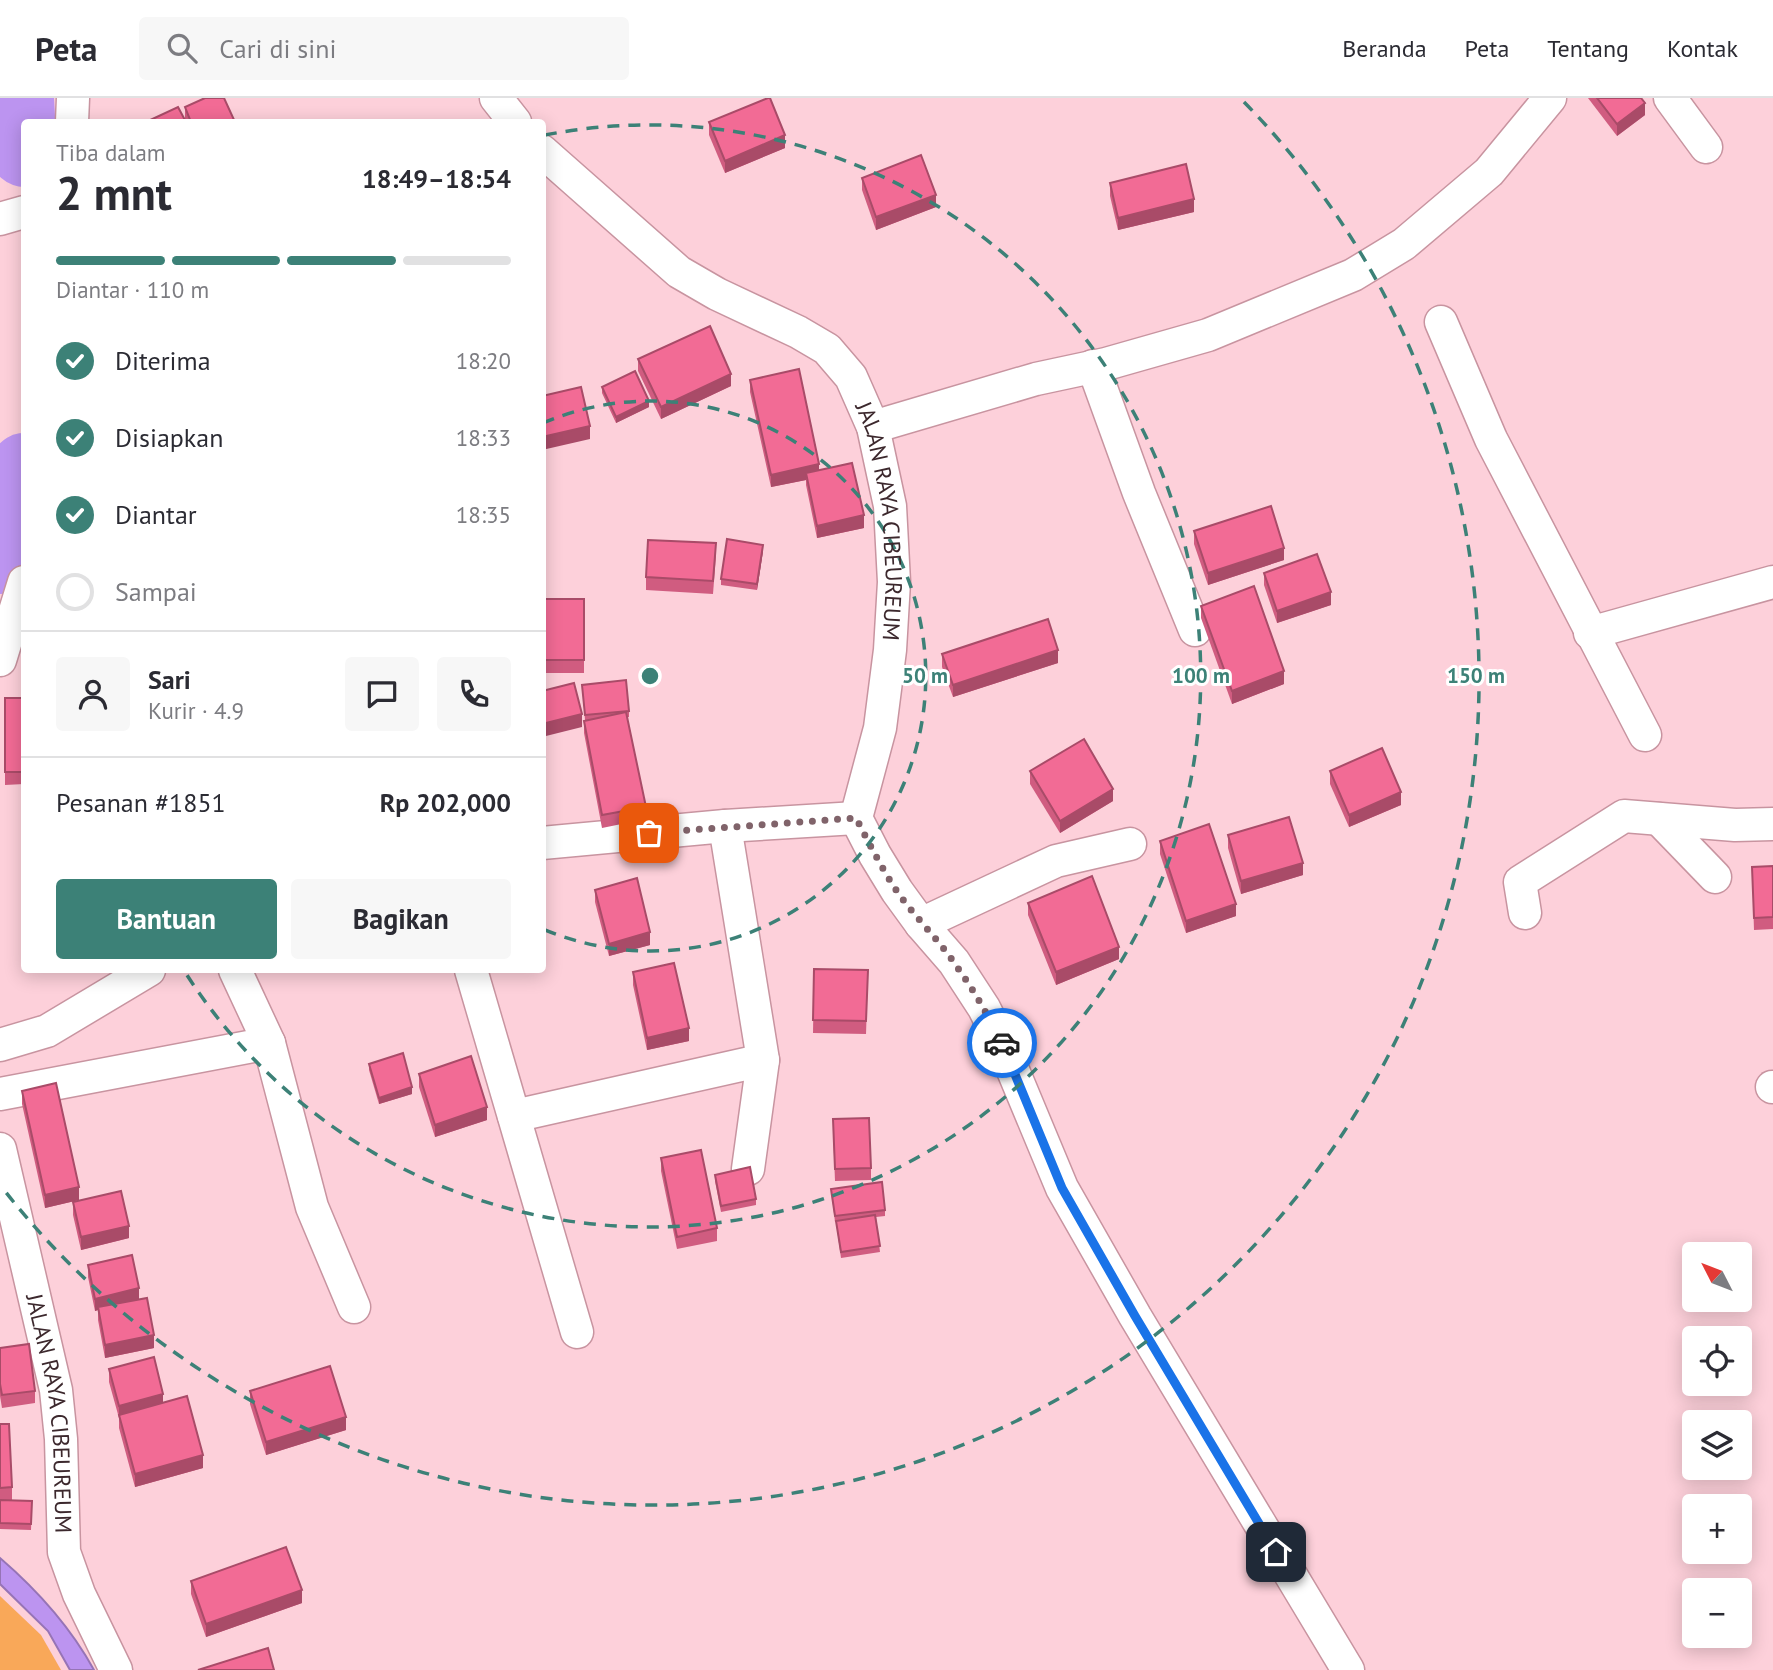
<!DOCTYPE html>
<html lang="id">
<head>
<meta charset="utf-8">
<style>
	:root { --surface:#fff; --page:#f7f7f7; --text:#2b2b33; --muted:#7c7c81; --line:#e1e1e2; --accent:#3c8177 }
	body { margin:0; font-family:"PT Sans",sans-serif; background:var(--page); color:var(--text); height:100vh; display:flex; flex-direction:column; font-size:26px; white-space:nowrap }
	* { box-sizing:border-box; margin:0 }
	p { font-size:23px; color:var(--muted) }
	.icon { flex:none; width:38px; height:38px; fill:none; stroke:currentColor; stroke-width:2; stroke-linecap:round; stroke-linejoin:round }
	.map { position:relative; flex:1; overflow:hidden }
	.panel { position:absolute; left:21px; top:21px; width:525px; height:854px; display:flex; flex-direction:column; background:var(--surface); border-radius:7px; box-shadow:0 4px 18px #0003 }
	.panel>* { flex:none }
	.needle { width:46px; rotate:312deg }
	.tools { position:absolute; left:1682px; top:1144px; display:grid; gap:14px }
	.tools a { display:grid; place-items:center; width:70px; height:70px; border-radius:7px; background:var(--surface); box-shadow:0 4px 18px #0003; font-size:35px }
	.pin { position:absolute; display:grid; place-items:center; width:60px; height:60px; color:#fff; margin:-30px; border-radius:14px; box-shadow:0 4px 10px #0006 }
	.courier { position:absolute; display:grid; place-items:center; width:70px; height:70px; margin:-35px; border:5px solid #1a73e8; border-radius:50%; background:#fff; color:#222; box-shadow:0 2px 9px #0007 }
	.headline em { font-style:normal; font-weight:600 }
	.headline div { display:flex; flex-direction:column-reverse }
	.headline { display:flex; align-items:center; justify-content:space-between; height:119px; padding:0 35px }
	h1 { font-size:46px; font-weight:600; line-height:52px }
	.bar { display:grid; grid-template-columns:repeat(4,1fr); gap:10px 7px; align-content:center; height:84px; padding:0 35px }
	.bar i { height:9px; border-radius:5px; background:var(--line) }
	.bar .active { background:var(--accent) }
	.bar p { grid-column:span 4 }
	.line { display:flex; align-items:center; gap:18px; padding:0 35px; border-top:2px solid var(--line) }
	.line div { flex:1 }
	.round { display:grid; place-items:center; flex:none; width:74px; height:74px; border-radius:7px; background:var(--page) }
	ol { padding:0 35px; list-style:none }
	li { display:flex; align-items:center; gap:21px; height:77px }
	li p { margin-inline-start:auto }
	li .icon { padding:7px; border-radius:50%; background:var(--accent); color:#fff; stroke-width:4 }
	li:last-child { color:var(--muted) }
	li i { width:38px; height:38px; border:4px solid var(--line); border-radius:50% }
	.action { display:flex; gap:14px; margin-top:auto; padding:14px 35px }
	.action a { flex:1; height:80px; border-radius:7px; background:var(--accent); color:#fff; font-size:28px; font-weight:600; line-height:80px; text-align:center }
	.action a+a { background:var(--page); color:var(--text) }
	header { display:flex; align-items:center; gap:42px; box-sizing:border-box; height:98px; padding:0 35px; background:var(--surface); border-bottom:2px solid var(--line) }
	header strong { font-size:33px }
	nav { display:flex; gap:38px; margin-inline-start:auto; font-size:24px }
	.search { width:490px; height:63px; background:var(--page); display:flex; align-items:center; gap:18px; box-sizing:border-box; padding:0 24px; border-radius:7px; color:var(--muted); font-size:26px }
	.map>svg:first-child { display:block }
</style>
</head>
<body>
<header>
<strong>Peta</strong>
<div class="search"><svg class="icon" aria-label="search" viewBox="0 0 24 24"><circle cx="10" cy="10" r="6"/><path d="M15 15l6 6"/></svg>Cari di sini</div>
<nav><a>Beranda</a><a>Peta</a><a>Tentang</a><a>Kontak</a></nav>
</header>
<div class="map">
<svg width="1773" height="1572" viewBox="0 0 1773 1572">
	<rect width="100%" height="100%" fill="#fdd0da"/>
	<path fill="#f9a859" d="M0 1498 41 1537 61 1572H0Z"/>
	<path fill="#bc94f0" stroke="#9674b6" stroke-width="2" d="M0 1460C36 1491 71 1530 94 1572H70L48 1533 0 1486Z"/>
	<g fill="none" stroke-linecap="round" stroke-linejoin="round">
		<g stroke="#bc94f0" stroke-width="66">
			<path d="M21 0 24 56"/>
			<path d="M0 463 24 368"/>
		</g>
		<defs>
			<g id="street">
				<path d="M496 0 515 24"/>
				<path d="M1670 0 1706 49"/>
				<path d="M72 24 73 0"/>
				<path id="s1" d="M542 53 679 174 717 196 798 234 827 251 851 279 873 329 890 408 894 484 890 552 880 630 856 720 875 757 897 793 921 826 954 864 984 910 1002 946 1062 1090 1135 1218 1348 1572"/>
				<path d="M0 121 24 114"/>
				<path d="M1441 224 1491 341 1645 637"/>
				<path d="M1093 268 1139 395 1195 532"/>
				<path d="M873 329 1036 281 1106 266 1208 237 1353 177 1404 146 1489 74 1550 0"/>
				<path d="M1590 535 1773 484"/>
				<path d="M0 562 24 484"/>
				<path d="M1659 721 1715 779"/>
				<path d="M725 728 763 962 748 1071"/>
				<path d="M542 745 725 728 856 720"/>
				<path d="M1525 815 1520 784 1624 718 1735 727 1773 726"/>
				<path d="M921 826 1056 763 1130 746"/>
				<path d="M235 872 269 945 312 1109 354 1209"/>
				<path d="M471 872 577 1234"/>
				<path d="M0 947 47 933 149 872"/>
				<path d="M1772 989H1773"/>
				<path d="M0 996 269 945"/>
				<path d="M514 1018 763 962"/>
				<path id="s2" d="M0 1051 56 1292 61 1341 64 1454 79 1496 116 1572"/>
			</g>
		</defs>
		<use href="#street" stroke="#c894a0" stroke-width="35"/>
		<use href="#street" stroke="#fff" stroke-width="32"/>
	</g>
	<g fill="#d05c80">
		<path d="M1588 0H1641L1645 17 1617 38Z"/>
		<path d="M185 9 235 24H146L185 21Z"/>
		<path d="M709 24 785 50 725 75 709 37Z"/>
		<path d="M862 80 936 109 876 132 862 92Z"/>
		<path d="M1110 85 1194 114 1118 132 1110 98Z"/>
		<path d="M638 261 731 288 661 321 638 273Z"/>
		<path d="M750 282 819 372 864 430 817 440 806 387V382L771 389 750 294Z"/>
		<path d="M602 289 649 309 616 325 602 295Z"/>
		<path d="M1194 433 1284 462 1208 487 1194 446Z"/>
		<path d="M763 453 757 492 721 487V481Z"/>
		<path d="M716 457 713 496 646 492V479Z"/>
		<path d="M1264 475 1331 507 1277 525 1264 487Z"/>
		<rect x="544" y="501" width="40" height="74"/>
		<path d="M1201 508 1284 586 1232 606 1201 520Z"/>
		<path d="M942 556 1058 565 953 599 942 569Z"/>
		<path d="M582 587 629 613V619H627L646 709V721L602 730 584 635V623L585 622Z"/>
		<path d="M5 600H24V686L5 687Z"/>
		<path d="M1030 673 1113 703 1060 735 1030 686Z"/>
		<path d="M1330 673 1401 707 1349 729 1330 686Z"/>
		<path d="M1228 737 1303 777 1241 796 1228 750Z"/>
		<path d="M1160 743 1236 818 1186 835 1160 756Z"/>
		<path d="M1773 768V831L1754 832 1752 769Z"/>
		<path d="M595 792 650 847 609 858 595 804Z"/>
		<path d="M1028 805 1119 861 1056 887 1028 817Z"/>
		<path d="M814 871 868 872 866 936 813 935Z"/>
		<path d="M633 874 689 943 647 952 633 887Z"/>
		<path d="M369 966 412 996 379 1006 369 972Z"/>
		<path d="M419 976 487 1022 435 1039 419 989Z"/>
		<path d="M22 993 79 1102 45 1110 22 1006Z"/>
		<path d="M833 1033 871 1070V1082L835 1083Z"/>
		<path d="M661 1060 717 1130V1143L677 1151 661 1073Z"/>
		<path d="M715 1077 756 1101V1107L721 1114 715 1083Z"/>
		<path d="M831 1091 885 1112V1118L876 1119 880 1154 841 1160 836 1124H835Z"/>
		<path d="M73 1104 129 1140 81 1152 73 1117Z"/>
		<path d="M88 1167 139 1201 154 1250 105 1260 98 1222V1212L95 1213 88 1179Z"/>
		<path d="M0 1250 35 1293V1305L2 1310 0 1298Z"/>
		<path d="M109 1271 163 1305 203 1370 135 1389 119 1330V1320L109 1284Z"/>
		<path d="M250 1293 346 1332 266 1357 250 1306Z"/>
		<path d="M0 1326 12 1389V1402H4L32 1403 31 1432 0 1431Z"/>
		<path d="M191 1483 302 1505 206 1539 191 1496Z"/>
	</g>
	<g fill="#a94b68">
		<path d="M1645 5V17L1617 38V26Z"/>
		<path d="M785 37V50L725 75V63Z"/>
		<path d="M936 97V109L876 132V119Z"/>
		<path d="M1194 101V114L1118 132V120Z"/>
		<path d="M731 276V288L661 321V309Z"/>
		<path d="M649 303V309L616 325V319Z"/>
		<path d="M590 328V341L542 352V339Z"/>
		<path d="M819 366V379L806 375V382L771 389V377Z"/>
		<path d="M864 417V430L817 440V428Z"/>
		<path d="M763 447V453L757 492V486Z"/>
		<path d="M1284 450V462L1208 487V475Z"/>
		<path d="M1331 494V507L1277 525V513Z"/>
		<path d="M1058 552V565L953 599V587Z"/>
		<path d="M1284 573V586L1232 606V593Z"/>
		<path d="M582 616V629L542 639V626Z"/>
		<path d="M1113 691V703L1060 735V723Z"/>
		<path d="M1401 694V707L1349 729V717Z"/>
		<path d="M1303 765V777L1241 796V783Z"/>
		<path d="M1236 806V818L1186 835V823Z"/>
		<path d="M650 834V847L609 858V846Z"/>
		<path d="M1119 849V861L1056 887V874Z"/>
		<path d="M689 930V943L647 952V940Z"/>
		<path d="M412 989V996L379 1006V1000Z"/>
		<path d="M487 1009V1022L435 1039V1027Z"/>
		<path d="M79 1089V1102L45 1110V1097Z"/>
		<path d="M129 1128V1140L81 1152V1139Z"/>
		<path d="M139 1190V1203L98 1209V1212L95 1213V1201Z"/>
		<path d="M154 1237V1250L105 1260V1247Z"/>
		<path d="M163 1296V1309L119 1320V1308Z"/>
		<path d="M346 1319V1332L266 1357V1344Z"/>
		<path d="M203 1357V1370L135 1389V1376Z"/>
		<path d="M302 1492V1505L206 1539V1526Z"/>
	</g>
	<g fill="#f26b95" stroke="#a94b68" stroke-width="2">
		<path d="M205 0H224L235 24H191L185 9Z"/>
		<path d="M768 0H770L785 37 725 63 709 24Z"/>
		<path d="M1597 0H1641L1645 5 1617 26Z"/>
		<path d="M178 9 186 24H146Z"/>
		<path d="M921 57 936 97 876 119 862 80Z"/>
		<path d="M1186 66 1194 101 1118 120 1110 85Z"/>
		<path d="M710 228 731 276 661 309 638 261Z"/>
		<path d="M799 271 819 366 771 377 750 282Z"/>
		<path d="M635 273 649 303 616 319 602 289Z"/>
		<path d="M581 289 590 328 542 339V298Z"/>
		<path d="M852 365 864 417 817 428 806 375Z"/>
		<path d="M1271 408 1284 450 1208 475 1194 433Z"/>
		<path d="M727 441 763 447 757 486 721 481Z"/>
		<path d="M648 442 716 445 713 483 646 479Z"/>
		<path d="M1317 456 1331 494 1277 513 1264 475Z"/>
		<path d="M1254 488 1284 573 1232 593 1201 508Z"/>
		<rect x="544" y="501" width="40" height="61"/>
		<path d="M1048 521 1058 552 953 587 942 556Z"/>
		<path d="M626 582 629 613 585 617 582 587Z"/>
		<path d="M574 585 582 616 542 626V593Z"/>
		<rect x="5" y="600" width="19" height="74"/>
		<path d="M626 614 646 709 602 717 584 623Z"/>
		<path d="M1084 641 1113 691 1060 723 1030 673Z"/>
		<path d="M1382 650 1401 694 1349 717 1330 673Z"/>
		<path d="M1289 719 1303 765 1241 783 1228 737Z"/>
		<path d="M1209 726 1236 806 1186 823 1160 743Z"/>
		<path d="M1773 768V819L1754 820 1752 769Z"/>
		<path d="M1092 778 1119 849 1056 874 1028 805Z"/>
		<path d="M637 780 650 834 609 846 595 792Z"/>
		<path d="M674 865 689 930 647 940 633 874Z"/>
		<path d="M814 871 868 872 866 923 813 922Z"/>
		<path d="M403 955 412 989 379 1000 369 966Z"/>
		<path d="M471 958 487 1009 435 1027 419 976Z"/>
		<path d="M56 985 79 1089 45 1097 22 993Z"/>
		<path d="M869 1020 871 1070 835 1071 833 1021Z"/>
		<path d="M701 1052 717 1130 677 1139 661 1060Z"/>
		<path d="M750 1069 756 1101 721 1108 715 1077Z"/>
		<path d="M882 1084 885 1112 835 1118 831 1091Z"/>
		<path d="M121 1093 129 1128 81 1139 73 1104Z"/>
		<path d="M875 1117 880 1148 841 1154 836 1123Z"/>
		<path d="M132 1157 139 1190 95 1201 88 1167Z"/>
		<path d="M147 1200 154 1237 105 1247 98 1209Z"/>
		<path d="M29 1246 35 1293 2 1297 0 1286V1250Z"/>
		<path d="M154 1259 163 1296 119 1308 109 1271Z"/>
		<path d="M330 1268 346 1319 266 1344 250 1293Z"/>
		<path d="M187 1298 203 1357 135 1376 119 1317Z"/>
		<path d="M0 1326H9L12 1389 0 1390Z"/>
		<path d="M0 1402 32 1403 31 1426 0 1425Z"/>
		<path d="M286 1449 302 1492 206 1526 191 1483Z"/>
		<path d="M268 1550 274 1572H198Z"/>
	</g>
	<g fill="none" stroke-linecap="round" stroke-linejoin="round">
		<path stroke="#80636a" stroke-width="7" stroke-dasharray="0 12.6" d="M649 735 856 720C869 745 882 771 898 795 916 820 938 841 955 866 973 891 988 917 1002 945"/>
		<path stroke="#1a73e8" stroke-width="9" d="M1002 945 1062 1090 1135 1218 1276 1454"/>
	</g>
	<g fill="none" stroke="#3c8177" stroke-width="3.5" stroke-dasharray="12 9">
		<path d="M543 325A275 275 0 1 1 543 831"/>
		<path d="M545 37A551 551 0 1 1 185 874"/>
		<path d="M1244 4A826 826 0 1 1 4 1092"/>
	</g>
	<g text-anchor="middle" stroke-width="6" stroke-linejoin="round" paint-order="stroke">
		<g font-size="23" fill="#3c282d" stroke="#fff">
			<text dy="8" stroke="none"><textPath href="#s1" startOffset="536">JALAN RAYA CIBEUREUM</textPath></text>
			<text dy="8" stroke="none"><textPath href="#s2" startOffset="270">JALAN RAYA CIBEUREUM</textPath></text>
		</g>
	</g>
	<circle cx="650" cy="578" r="10" fill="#3c8177" stroke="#fff" stroke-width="3.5"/>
	<g font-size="21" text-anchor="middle" font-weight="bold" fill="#3c8177" stroke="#fff" stroke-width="6" stroke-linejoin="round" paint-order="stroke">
		<text x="925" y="585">50 m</text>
		<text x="1201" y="585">100 m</text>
		<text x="1476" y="585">150 m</text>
	</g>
</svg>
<div class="tools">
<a><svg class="needle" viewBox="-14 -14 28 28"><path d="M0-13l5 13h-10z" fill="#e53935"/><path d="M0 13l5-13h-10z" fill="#7c7c81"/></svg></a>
<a><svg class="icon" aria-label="locate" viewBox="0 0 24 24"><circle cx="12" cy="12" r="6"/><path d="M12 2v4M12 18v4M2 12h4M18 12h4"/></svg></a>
<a><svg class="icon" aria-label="layers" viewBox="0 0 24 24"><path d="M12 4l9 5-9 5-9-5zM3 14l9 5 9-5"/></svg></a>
<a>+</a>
<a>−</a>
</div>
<div class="pin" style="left:649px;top:735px;background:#ea580c"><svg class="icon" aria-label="bag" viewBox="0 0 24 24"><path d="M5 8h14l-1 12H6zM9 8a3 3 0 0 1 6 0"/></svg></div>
<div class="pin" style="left:1276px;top:1454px;background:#1f2937"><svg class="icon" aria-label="home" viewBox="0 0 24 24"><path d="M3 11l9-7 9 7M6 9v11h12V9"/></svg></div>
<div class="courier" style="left:1002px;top:945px"><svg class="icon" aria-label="car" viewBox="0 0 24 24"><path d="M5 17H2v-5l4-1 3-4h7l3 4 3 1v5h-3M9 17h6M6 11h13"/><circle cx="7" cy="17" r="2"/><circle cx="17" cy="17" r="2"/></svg></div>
<section class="panel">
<div class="headline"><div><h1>2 mnt</h1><p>Tiba dalam</p></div><em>18:49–18:54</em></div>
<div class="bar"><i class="active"></i><i class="active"></i><i class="active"></i><i></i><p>Diantar · 110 m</p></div>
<ol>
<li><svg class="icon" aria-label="check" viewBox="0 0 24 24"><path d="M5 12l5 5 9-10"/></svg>Diterima<p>18:20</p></li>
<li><svg class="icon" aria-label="check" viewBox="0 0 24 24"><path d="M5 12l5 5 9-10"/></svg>Disiapkan<p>18:33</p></li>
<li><svg class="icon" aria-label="check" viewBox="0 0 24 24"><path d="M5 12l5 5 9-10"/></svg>Diantar<p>18:35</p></li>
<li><i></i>Sampai</li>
</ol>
<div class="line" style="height:126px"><a class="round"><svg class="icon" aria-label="person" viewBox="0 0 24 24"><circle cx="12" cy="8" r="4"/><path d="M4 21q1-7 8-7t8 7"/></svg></a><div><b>Sari</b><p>Kurir · 4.9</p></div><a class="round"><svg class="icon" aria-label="chat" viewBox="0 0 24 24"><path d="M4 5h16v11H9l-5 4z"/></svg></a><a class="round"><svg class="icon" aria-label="phone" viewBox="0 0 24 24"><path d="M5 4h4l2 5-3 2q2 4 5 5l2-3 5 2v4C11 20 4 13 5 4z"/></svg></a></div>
<div class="line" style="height:91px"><div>Pesanan #1851</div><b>Rp 202,000</b></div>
<div class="action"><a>Bantuan</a><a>Bagikan</a></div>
</section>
</div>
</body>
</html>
